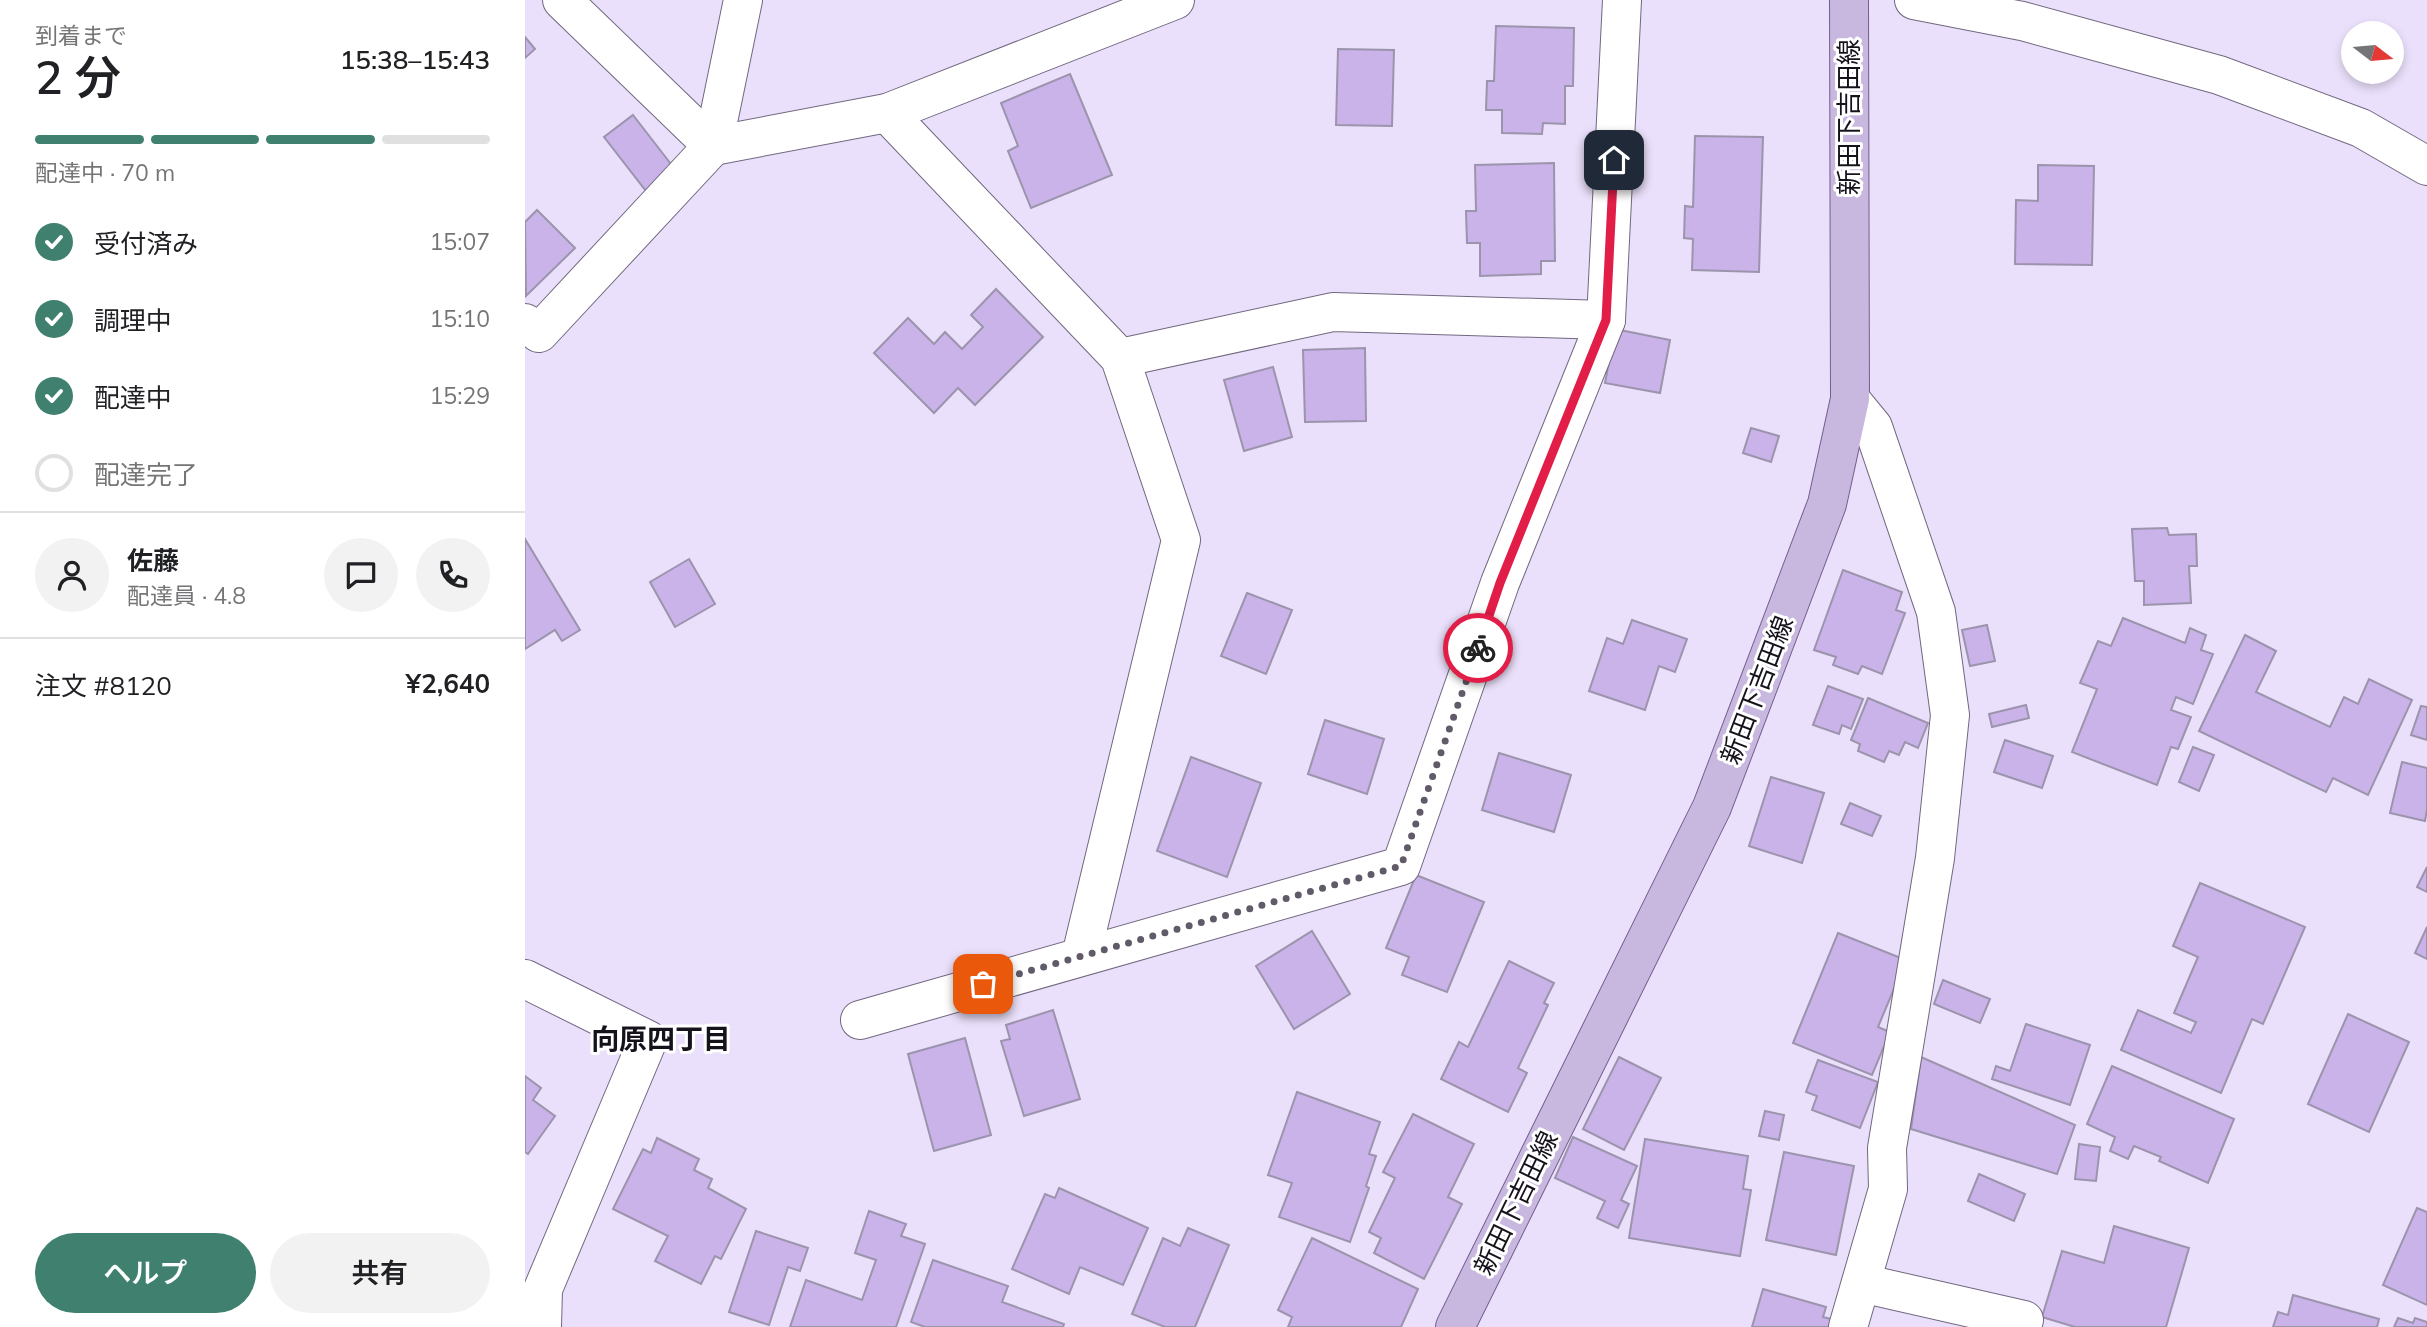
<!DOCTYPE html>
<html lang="ja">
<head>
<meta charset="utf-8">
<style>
	:root { --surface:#fff; --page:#f2f2f2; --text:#202124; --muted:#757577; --line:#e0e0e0; --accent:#3f806f }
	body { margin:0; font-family:Mulish,"Noto Sans JP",sans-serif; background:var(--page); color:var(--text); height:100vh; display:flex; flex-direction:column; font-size:26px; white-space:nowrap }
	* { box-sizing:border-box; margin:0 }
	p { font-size:23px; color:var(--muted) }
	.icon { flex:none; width:38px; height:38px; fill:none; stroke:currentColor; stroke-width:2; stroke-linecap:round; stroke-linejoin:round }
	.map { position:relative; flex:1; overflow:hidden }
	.panel { display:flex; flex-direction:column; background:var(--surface); width:525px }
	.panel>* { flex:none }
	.needle { width:46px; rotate:106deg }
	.buttons { position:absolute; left:1816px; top:21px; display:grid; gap:14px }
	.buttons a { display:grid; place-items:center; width:63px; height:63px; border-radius:50%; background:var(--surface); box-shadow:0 4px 10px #0003; font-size:35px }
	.pin { position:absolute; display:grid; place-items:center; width:60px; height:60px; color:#fff; margin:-30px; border-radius:14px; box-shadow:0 4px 10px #0006 }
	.courier { position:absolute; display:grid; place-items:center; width:70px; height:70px; margin:-35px; border:5px solid #e11d48; border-radius:50%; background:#fff; color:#222; box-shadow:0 2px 9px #0007 }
	.summary em { font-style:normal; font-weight:600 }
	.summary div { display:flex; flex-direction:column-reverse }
	.summary { display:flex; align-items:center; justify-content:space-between; height:119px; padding:0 35px }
	h1 { font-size:46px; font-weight:600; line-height:52px }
	.bar { display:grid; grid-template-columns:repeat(4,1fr); gap:10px 7px; align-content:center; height:84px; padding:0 35px }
	.bar i { height:9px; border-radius:5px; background:var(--line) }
	.bar .on { background:var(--accent) }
	.bar p { grid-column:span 4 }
	.line { display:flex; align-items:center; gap:18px; padding:0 35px; border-top:2px solid var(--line) }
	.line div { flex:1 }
	.round { display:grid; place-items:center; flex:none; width:74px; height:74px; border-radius:37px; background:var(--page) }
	ol { padding:0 35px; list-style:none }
	li { display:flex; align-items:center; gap:21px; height:77px }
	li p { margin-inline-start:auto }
	li .icon { padding:7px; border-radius:50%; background:var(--accent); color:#fff; stroke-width:4 }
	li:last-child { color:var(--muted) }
	li i { width:38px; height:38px; border:4px solid var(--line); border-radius:50% }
	.cta { display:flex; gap:14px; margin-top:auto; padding:14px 35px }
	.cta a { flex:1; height:80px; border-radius:42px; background:var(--accent); color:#fff; font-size:28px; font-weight:600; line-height:80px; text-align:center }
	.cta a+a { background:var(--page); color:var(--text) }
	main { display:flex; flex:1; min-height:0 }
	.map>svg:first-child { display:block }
</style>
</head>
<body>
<main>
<section class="panel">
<div class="summary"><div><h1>2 分</h1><p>到着まで</p></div><em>15:38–15:43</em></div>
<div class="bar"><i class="on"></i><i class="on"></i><i class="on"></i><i></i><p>配達中 · 70 m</p></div>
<ol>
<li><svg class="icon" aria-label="check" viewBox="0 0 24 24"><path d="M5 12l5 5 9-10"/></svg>受付済み<p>15:07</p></li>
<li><svg class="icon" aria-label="check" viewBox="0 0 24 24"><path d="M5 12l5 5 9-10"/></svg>調理中<p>15:10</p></li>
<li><svg class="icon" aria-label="check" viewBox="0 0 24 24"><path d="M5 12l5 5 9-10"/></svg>配達中<p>15:29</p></li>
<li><i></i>配達完了</li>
</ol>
<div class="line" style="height:126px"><a class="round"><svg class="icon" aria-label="person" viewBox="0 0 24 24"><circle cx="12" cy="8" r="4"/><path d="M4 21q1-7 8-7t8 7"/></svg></a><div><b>佐藤</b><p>配達員 · 4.8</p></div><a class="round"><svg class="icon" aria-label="chat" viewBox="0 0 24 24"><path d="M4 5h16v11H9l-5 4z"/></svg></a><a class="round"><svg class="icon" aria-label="phone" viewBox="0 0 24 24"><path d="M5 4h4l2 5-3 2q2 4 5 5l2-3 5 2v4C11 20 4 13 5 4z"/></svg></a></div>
<div class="line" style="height:91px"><div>注文 #8120</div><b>¥2,640</b></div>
<div class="cta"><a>ヘルプ</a><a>共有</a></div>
</section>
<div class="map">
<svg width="1902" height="1327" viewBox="0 0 1902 1327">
	<rect width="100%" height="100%" fill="#ebe0fb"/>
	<g fill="#c9b3e9" stroke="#9c93ac" stroke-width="2">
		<path d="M971 26 1049 28 1048 86H1040V124L1018 123 1017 134 977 133V110H961L962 81H969Z"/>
		<path d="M0 37 10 49 0 58Z"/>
		<path d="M813 49 869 50 867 126 811 125Z"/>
		<path d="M545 74 587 175 506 208 483 151 493 146 476 103Z"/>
		<path d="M108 115 149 168 121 191 79 137Z"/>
		<path d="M1170 136 1238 137 1234 272 1167 270 1168 239 1159 238 1160 206 1168 207Z"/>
		<path d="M1029 163 1030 261H1016V274L955 276V243H942L941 211H951L950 165Z"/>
		<path d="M1513 165 1569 166 1567 265 1490 264 1491 200 1513 201Z"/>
		<path d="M12 210 50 248 1 296 0 222Z"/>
		<path d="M471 289 518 337 450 405 433 388 409 413 349 353 383 318 409 344 420 332 437 349 458 327 446 315Z"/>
		<path d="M1090 329 1145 340 1135 393 1080 383Z"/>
		<path d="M840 348 841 421 780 422 778 350Z"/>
		<path d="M748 367 767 437 719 451 699 380Z"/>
		<path d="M1226 428 1254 436 1246 462 1218 453Z"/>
		<path d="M1642 528 1644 535 1671 534 1672 566H1664L1666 603 1619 605V581H1610L1607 529Z"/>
		<path d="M0 539 55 630 37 641 30 630 0 649Z"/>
		<path d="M164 559 190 604 150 627 125 582Z"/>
		<path d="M1318 570 1377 592 1371 610 1380 613 1357 674 1337 666 1333 674 1308 665 1311 657 1289 650Z"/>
		<path d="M722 593 767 610 741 674 696 656Z"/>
		<path d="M1598 618 1660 643 1665 628 1681 635 1676 650 1688 654 1668 704 1651 697 1646 710 1666 717 1653 749 1646 747 1632 785 1547 752 1572 689 1555 683 1573 641 1586 646Z"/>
		<path d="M1107 620 1162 639 1150 672 1134 666 1120 710 1064 691 1082 638 1098 644Z"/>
		<path d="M1462 625 1470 661 1445 666 1437 630Z"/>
		<path d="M1720 635 1751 651 1731 692 1805 727 1819 697 1833 704 1844 679 1887 700 1843 795 1808 778 1801 792 1674 731Z"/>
		<path d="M1303 686 1338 699 1326 729 1317 725 1314 734 1288 725Z"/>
		<path d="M1343 698 1403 723 1393 748 1380 742 1374 755 1364 751 1359 762 1333 751 1335 744 1326 740Z"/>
		<path d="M1501 705 1504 718 1467 727 1464 714Z"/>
		<path d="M1896 706 1902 707V740L1886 735Z"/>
		<path d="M800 720 859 739 842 794 783 774Z"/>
		<path d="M1480 740 1528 756 1517 788 1469 772Z"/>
		<path d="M1668 747 1689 755 1674 791 1654 782Z"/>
		<path d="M974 753 1046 775 1029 832 957 810Z"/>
		<path d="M666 757 736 783 702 877 632 851Z"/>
		<path d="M1877 762 1902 768V810L1900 821 1865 813Z"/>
		<path d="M1246 777 1299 793 1277 863 1224 846Z"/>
		<path d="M1325 803 1356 816 1347 836 1316 824Z"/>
		<path d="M1902 867V892L1892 887Z"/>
		<path d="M891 875 959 902 922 992 877 975 884 957 861 948Z"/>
		<path d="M1675 883 1780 927 1738 1024 1727 1019 1696 1093 1596 1050 1613 1010 1666 1033 1671 1022 1649 1013 1673 957 1648 946Z"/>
		<path d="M1902 927V959L1890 953Z"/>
		<path d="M787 931 825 994 769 1029 731 966Z"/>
		<path d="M1313 933 1381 960 1353 1027 1365 1032 1347 1075 1268 1043Z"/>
		<path d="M984 961 1029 983 1019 1003 1023 1005 993 1068 1002 1073 983 1112 916 1079 934 1042 943 1047Z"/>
		<path d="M1418 980 1465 999 1455 1023 1409 1004Z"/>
		<path d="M528 1010 555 1099 499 1116 476 1041 485 1039 481 1025Z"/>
		<path d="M1823 1014 1884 1042 1844 1132 1783 1104Z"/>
		<path d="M1501 1024 1565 1045 1545 1105 1467 1079 1471 1066 1485 1071Z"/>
		<path d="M440 1038 466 1135 409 1151 383 1054Z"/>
		<path d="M1094 1057 1136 1078 1099 1150 1058 1129Z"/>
		<path d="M1396 1057 1550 1125 1532 1174 1386 1129Z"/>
		<path d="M1293 1060 1353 1082 1335 1128 1287 1110 1292 1096 1281 1092Z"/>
		<path d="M1587 1066 1709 1119 1683 1183 1634 1161 1636 1157 1609 1146 1603 1159 1585 1151 1590 1137 1562 1124Z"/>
		<path d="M0 1076 16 1088 8 1100 30 1116 3 1154 0 1152Z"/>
		<path d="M772 1092 855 1122 844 1154 851 1156 841 1186 844 1188 825 1242 754 1217 767 1183 743 1175Z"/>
		<path d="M1240 1111 1259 1115 1254 1140 1234 1136Z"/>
		<path d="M888 1114 949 1144 923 1197 937 1204 899 1279 849 1253 856 1238 844 1232 870 1178 858 1172Z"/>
		<path d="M1048 1137 1112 1166 1096 1200 1104 1204 1093 1228 1072 1218 1080 1201 1030 1178Z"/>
		<path d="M132 1138 174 1159 169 1170 187 1179 183 1188 221 1209 196 1259 190 1256 176 1284 130 1261 143 1236 88 1209 118 1149 126 1153Z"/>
		<path d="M1120 1139 1223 1156 1218 1189 1226 1190 1215 1256 1104 1238Z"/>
		<path d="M1554 1144 1575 1147 1571 1181 1550 1179Z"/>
		<path d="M1259 1152 1329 1166 1311 1255 1241 1240Z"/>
		<path d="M1454 1174 1500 1194 1489 1221 1443 1201Z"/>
		<path d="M534 1188 623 1228 598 1285 555 1267 544 1294 487 1269 520 1194 530 1198Z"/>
		<path d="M1892 1208 1902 1212V1305L1858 1285Z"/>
		<path d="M344 1211 381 1224 376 1236 400 1244 371 1327H265L281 1280 337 1300 351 1260 330 1253Z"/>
		<path d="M1589 1226 1664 1248 1641 1327H1550L1517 1317 1537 1251 1579 1263Z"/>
		<path d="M663 1228 704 1245 670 1327H640L607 1314 638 1238 655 1246Z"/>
		<path d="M231 1231 283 1248 275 1271 263 1267 244 1325 204 1312Z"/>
		<path d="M787 1238 893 1289 876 1327H763L767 1317 753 1310Z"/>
		<path d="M408 1260 483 1286 477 1302 539 1324 538 1327H400L386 1322Z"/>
		<path d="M1238 1289 1301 1307 1298 1317 1306 1319 1304 1327H1227Z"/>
		<path d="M1768 1295 1854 1319 1852 1327H1748L1753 1312 1763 1315Z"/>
		<path d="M1873 1318 1888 1323 1890 1318 1902 1322V1327H1869Z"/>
	</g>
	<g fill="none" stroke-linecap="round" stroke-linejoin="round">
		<defs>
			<g id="minor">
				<path d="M37 0 188 146"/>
				<path d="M1389 0 1497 21 1694 75 1836 128 1902 166"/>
				<path d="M362 113 595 358 656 540 556 956"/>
				<path d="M188 146 362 113 650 0"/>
				<path d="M0 323 14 333 188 146 218 0"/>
				<path d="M595 358 808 312 1081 320"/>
				<path d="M0 979 123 1040 18 1289 17 1327"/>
				<path d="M335 1020 876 866 975 583 1081 320 1097 0"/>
				<path d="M1336 1283 1499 1320"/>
				<path d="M1323 1327 1363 1189 1362 1148 1410 858 1425 715 1411 612 1348 427 1325 399"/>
			</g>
			<path id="major" d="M930 1327 1187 807 1302 504 1325 399 1324 0"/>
		</defs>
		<use href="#minor" stroke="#71687f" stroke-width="40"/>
		<use href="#major" stroke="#725f8d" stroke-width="40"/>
		<use href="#minor" stroke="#fff" stroke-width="38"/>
		<use href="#major" stroke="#c8b8df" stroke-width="38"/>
	</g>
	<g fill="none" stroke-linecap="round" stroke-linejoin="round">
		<path stroke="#615a69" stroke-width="7" stroke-dasharray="0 12.6" d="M458 984 876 866 953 648"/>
		<path stroke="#e11d48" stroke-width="9" d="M953 648 975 583 1081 320 1089 160"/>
	</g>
	<g text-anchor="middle" stroke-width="6" stroke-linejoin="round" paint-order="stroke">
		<g font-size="26" fill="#16121b" stroke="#fff">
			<text transform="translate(1324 117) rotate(-90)" y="9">新田下吉田線</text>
			<text transform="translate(1232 690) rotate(-69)" y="9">新田下吉田線</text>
			<text transform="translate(991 1203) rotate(-64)" y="9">新田下吉田線</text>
		</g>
		<g font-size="28" font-weight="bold" fill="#16121b" stroke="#fff">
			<text x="136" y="1049">向原四丁目</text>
		</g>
	</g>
</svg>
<div class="buttons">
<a><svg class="needle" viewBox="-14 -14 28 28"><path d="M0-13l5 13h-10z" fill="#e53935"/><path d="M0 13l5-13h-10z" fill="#757577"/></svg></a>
</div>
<div class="pin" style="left:458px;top:984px;background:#ea580c"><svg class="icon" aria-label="bag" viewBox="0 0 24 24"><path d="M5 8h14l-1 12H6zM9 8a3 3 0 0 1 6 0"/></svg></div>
<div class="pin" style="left:1089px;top:160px;background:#1f2937"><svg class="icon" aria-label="home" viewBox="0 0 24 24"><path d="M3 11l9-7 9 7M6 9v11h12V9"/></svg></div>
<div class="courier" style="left:953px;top:648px"><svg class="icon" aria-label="bike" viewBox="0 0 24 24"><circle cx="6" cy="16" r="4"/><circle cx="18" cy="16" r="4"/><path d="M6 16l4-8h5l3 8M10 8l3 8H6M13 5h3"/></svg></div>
</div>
</main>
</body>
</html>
